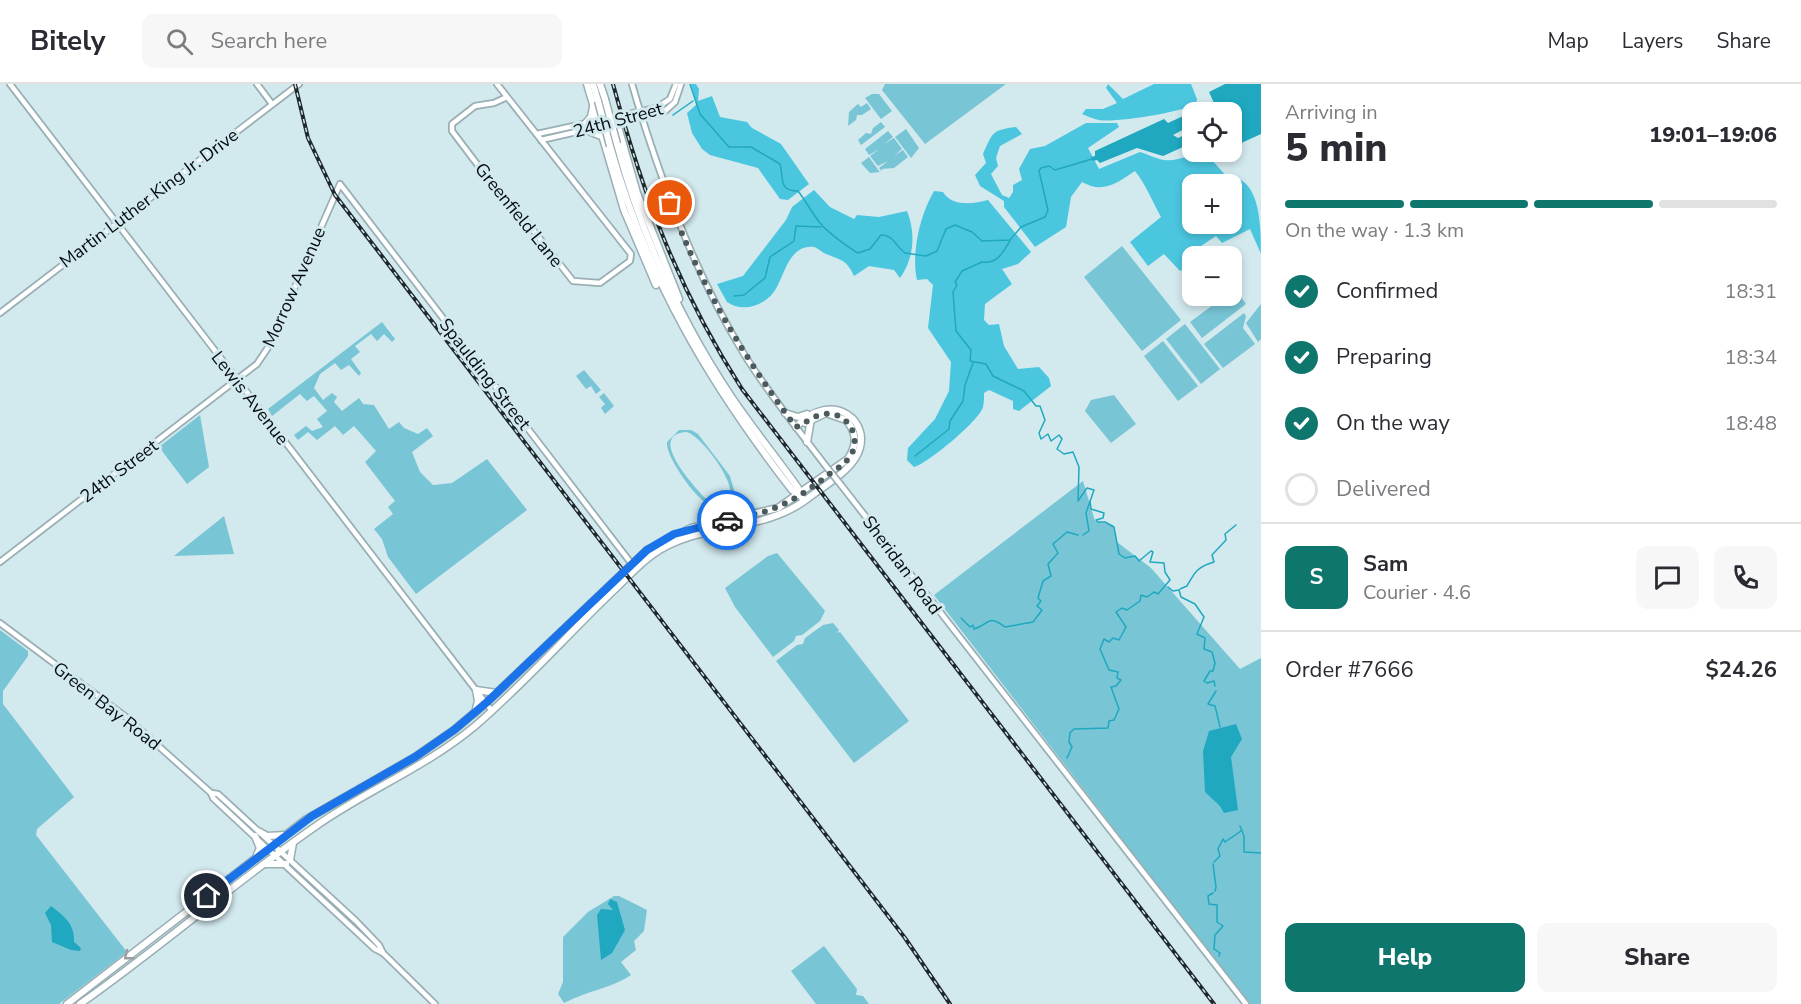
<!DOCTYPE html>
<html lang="en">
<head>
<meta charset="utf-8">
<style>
	:root { --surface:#fff; --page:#f7f7f7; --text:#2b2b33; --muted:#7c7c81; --line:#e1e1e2; --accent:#0f766e }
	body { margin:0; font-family:"Nunito Sans",sans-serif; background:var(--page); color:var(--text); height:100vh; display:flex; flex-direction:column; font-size:22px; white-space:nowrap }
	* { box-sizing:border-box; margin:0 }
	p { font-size:20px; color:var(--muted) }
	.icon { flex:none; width:33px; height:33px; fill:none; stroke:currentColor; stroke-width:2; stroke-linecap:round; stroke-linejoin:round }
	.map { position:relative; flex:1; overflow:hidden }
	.drawer { display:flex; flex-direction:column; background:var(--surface); width:540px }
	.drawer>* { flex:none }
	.buttons { position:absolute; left:1182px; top:18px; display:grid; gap:12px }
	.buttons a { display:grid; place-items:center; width:60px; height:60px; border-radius:12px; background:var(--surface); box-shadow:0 3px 9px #0003; font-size:30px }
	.pin { position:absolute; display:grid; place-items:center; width:51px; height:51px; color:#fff; margin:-26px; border:3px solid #fff; border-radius:50%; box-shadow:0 2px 6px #0007 }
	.courier { position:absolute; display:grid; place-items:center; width:60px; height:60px; margin:-30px; border:4px solid #1a73e8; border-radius:50%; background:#fff; color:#222; box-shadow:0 2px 8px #0007 }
	.overview em { font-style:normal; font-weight:800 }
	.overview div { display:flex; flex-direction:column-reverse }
	.overview { display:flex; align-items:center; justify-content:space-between; height:102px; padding:0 24px }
	h1 { font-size:39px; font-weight:800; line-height:45px }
	.bar { display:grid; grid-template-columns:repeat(4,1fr); gap:9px 6px; align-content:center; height:72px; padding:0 24px }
	.bar i { height:8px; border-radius:4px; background:var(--line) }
	.bar .selected { background:var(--accent) }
	.bar p { grid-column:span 4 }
	.line { display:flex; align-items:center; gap:15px; padding:0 24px; border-top:2px solid var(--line) }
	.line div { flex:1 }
	.round { display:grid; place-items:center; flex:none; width:63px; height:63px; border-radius:12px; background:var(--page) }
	ol { padding:0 24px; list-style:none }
	li { display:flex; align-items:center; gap:18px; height:66px }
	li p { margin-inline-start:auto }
	li .icon { padding:6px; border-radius:50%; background:var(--accent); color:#fff; stroke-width:4 }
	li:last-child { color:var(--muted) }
	li i { width:33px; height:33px; border:3px solid var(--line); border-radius:50% }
	.button { display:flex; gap:12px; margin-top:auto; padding:12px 24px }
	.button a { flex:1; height:69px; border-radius:12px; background:var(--accent); color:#fff; font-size:24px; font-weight:800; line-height:69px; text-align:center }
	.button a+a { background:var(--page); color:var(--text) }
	header { display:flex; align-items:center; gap:36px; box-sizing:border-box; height:84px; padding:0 30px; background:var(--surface); border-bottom:2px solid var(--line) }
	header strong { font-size:28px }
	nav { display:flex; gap:33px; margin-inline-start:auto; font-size:21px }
	.search { width:420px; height:54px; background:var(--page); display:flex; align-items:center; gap:15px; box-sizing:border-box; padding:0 21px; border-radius:12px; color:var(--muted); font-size:22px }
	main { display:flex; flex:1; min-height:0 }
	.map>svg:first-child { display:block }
</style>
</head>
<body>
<header>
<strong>Bitely</strong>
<div class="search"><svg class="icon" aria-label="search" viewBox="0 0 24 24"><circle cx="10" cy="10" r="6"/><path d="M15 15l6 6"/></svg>Search here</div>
<nav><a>Map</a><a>Layers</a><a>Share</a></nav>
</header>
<main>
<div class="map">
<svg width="1261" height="920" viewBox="0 0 1261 920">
	<rect width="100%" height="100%" fill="#d2e9ee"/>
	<g fill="#78c5d6" fill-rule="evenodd">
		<path d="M885 0H1006L925 60 882 6Z"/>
		<path d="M872 10H879L892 27 881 35 865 14Z"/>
		<path d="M867 19 871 25 862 31H857L856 36 848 42 849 28 858 20 861 23Z"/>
		<path d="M881 38 885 43 861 61 858 56 866 49 871 50 873 44Z"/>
		<path d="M906 45 919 64 911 74 895 53Z"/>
		<path d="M888 47 893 53 884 60 894 54 902 65 894 72 903 66 908 73 894 84 882 85V87L879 84 888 77 878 82 870 72 879 65 869 71 865 65Z"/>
		<path d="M869 73 879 87 880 88 870 89 861 79Z"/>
		<path d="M1122 162 1181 236 1142 267 1084 193Z"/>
		<path d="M1234 204 1246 220 1202 254 1190 238 1225 212H1232Z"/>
		<path d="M1261 220V255L1258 258 1246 239Z"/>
		<path d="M1244 229 1246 232 1243 244 1255 260 1223 284 1204 260Z"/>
		<path d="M382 238 395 255 392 258 384 250 377 257 371 250 355 262 360 268 351 275 361 289 359 292 349 281 341 286 335 279 320 290 314 304 323 316 332 309 337 313 334 318 342 327 359 314 363 320 374 321 389 345 399 338 404 344 418 350 427 344 433 352 412 368 420 388 433 401 452 399 487 375 527 426 416 510 388 473 382 455 374 445 393 430 388 423 395 417 365 378 376 367 354 342 343 351 335 342 317 356 308 348 298 356 294 351 306 342 312 347 323 343 317 335 327 327 314 312 307 317 300 310 272 332 268 325Z"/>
		<path d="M1185 240 1220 285 1201 300 1166 255Z"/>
		<path d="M1163 257 1198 302 1178 317 1144 272Z"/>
		<path d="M584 286 601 306 596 310 591 302 586 305 576 292Z"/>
		<path d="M604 309 614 322 605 330 601 324 605 320 599 313Z"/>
		<path d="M1114 311 1136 340 1111 359 1085 327 1091 316Z"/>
		<path d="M200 331 209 383 187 400 159 363Z"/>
		<path d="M679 346H691L698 350 730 392 734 406 727 418C721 421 715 423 708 420 696 415 665 372 667 358ZM687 348C701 352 733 395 730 409 724 419 714 421 705 414 695 403 645 350 687 348Z"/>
		<path d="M1083 397 1095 437 1113 441 1117 458 1151 484 1240 585 1261 574V920H1249L934 511Z"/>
		<path d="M224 432 234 470 174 472Z"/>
		<path d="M777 469 825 527 820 537 802 551 796 552 794 557 773 573 735 523 725 504 768 472Z"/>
		<path d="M833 539 839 546 837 549 840 548 909 637 854 679 776 577 797 561 803 560 805 554 823 541Z"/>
		<path d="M0 546 28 567V572L3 607V620L74 713 37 745 36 751 127 868 59 920H0Z"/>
		<path d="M614 812H619L647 826 644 847 634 857 636 866 621 878 631 891C612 904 586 907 564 919L558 910 563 898V853L588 828Z"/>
		<path d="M824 862 857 905 856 911 863 912 869 920H816L791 887Z"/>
	</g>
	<g fill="#4bc6df" fill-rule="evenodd">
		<path d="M691 0H696L699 5 698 17 712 12 720 33 747 38 752 44 781 60 809 100 788 116 780 115 758 84 710 71 702 65 692 49 687 29 697 20Z"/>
		<path d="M1108 0 1123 15 1154 0H1191L1197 15 1196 20C1182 28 1116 39 1099 36 1094 35 1087 32 1082 30L1086 25H1103L1117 19 1106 4Z"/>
		<path d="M1086 39H1117L1119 43 1088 64 1099 85 1140 68C1148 70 1156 75 1164 76 1179 78 1193 68 1208 68L1212 76 1227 93C1261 91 1261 144 1261 170L1250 145 1222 159 1216 152 1195 166 1198 172H1192V181L1180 187 1164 170 1148 182 1130 158 1161 133C1152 117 1146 101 1135 87 1117 99 1103 110 1082 98L1071 113 1066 143 1035 163 1004 123V117L980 102 975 91 986 79 983 70C993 48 992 46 1016 43L1022 50 1000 62 996 74 998 82 991 90 1002 111 1009 114 1013 108V101L1022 96 1019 85 1030 65 1045 62ZM1192 100H1232V140H1192Z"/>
		<path d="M814 106 830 123 854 135 857 131 879 133 907 127C916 149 914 175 900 194L894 186 869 182 854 192C847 176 841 176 826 170 823 169 818 164 814 163 787 160 784 196 773 209 762 223 741 228 727 218L717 200 743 192 786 136 792 123Z"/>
		<path d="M934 107 943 108C952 123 973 120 988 116L1031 168 1018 180 1002 185 1012 200 985 220 984 236 989 241 999 240 1004 262 1018 285 1039 283 1049 294 1051 302 1019 327 1013 325V317L989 306 984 309C984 313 984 319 983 323 979 337 927 380 914 383L907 376 908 364 935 335 949 307 951 278 928 244 933 201 927 195 917 196C911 169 920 131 934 107Z"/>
	</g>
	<g fill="#1fa8c0">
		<path d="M1225 0H1261V50L1237 61 1232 54V28H1218L1209 8Z"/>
		<path d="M1196 26V28H1192V41L1173 51 1178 54 1192 48V59L1163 72 1137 64 1100 79 1097 76 1093 77 1091 73 1095 72V67L1164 35 1168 39Z"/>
		<path d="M1236 640 1242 655 1231 673 1238 726 1224 729 1220 722 1205 708 1203 667 1209 647Z"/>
		<path d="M610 815 617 818 625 846 612 869 601 876 597 831 601 825 613 826 608 820Z"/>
		<path d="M51 822C64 832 75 840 74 858L81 864 80 867 71 866 52 858 51 841 45 829Z"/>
	</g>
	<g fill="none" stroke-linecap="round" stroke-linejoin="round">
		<g stroke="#1fa8c0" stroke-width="1.5">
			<path d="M690 0 700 30 729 63H751L780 80C784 94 778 107 798 107 806 117 812 129 820 139 826 147 849 164 858 169L870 165 881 151C893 150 896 163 905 169L926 172 937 167 946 145 955 141 972 148 982 157 1010 156 1021 143 1045 133 1048 126 1039 87 1041 84 1049 82 1055 86 1092 75"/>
			<path d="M673 31 693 17"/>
			<path d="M1010 157C1002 169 998 180 982 178L962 187 955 198 957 201 953 208 956 247 971 266 970 277 986 280 993 292 1024 307 1036 322H1040L1045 336 1039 349 1041 355 1048 350 1051 357 1059 351 1062 355 1057 365 1064 370 1073 368 1079 383 1078 417 1087 404 1094 406 1086 429 1089 447 1083 451"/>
			<path d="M734 212 744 211 765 194 770 173 794 157 796 142 821 143"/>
			<path d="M915 372 949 345 950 337 963 317 965 301 973 279"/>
			<path d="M1168 503 1173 507 1179 506 1181 513 1195 520 1204 533 1197 550 1205 554 1204 565 1212 568 1215 579 1213 587H1210L1204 597 1207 599 1214 597 1215 602"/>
			<path d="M1180 505 1187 502C1195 488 1197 483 1214 478L1212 471 1226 456 1225 450 1236 441"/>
			<path d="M961 534 970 543 973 541 974 545C990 540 987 530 1005 543L1033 538 1042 526 1037 522 1041 517 1038 514 1043 497 1051 492 1048 480 1058 469 1053 460 1067 448 1078 451"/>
			<path d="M1216 607 1208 620 1215 622 1220 643"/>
			<path d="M1067 674 1072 663 1069 658 1070 649 1074 645 1108 644 1109 637 1114 636 1119 625 1111 603 1116 602 1121 596 1117 594 1118 588 1109 586 1100 565 1104 555 1109 558 1113 554 1119 556 1126 543 1116 528 1122 524 1127 526 1140 517 1141 511 1147 513 1154 508 1158 510 1170 496 1165 488 1164 479 1150 478 1153 468 1151 467 1139 477 1135 472 1125 474 1119 470 1114 443 1105 438H1098L1096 436 1103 434 1104 429 1091 425 1090 417"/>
			<path d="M1240 742 1244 752V768L1261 769"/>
			<path d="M1214 778 1220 772 1218 765 1223 755 1225 758 1241 747"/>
			<path d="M1213 780 1216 803 1215 807"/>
			<path d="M1213 809 1208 812 1209 820 1217 821V838L1223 842 1215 851 1214 865 1220 869 1219 872"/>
		</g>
		<defs>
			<g id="secondary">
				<path d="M10 0 492 627"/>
				<path d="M257 0 272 20"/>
				<path d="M497 0 631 170 630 177 600 199 573 197 522 132 511 125 452 47V40L475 22 494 19 507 13"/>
				<path d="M632 0 637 17"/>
				<path d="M645 43C671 123 700 198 744 270 768 309 797 344 825 381"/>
				<path d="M537 50 656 24 670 15 676 0"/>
				<path d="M541 56 664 28 675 18 681 0"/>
				<path d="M0 229 299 0"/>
				<path d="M841 401 1246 920"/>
				<path d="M0 478 257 280 269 262 340 100 631 479"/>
				<path d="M0 539 126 633 211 709 218 710 356 837 379 861 383 869"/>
				<path d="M211 709 213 714 375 865 383 869 435 920"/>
			</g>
			<g id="highway">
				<path d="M587 0 624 126 656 201"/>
				<path d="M593 0 598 17"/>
				<path d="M600 0 605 15"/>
				<path d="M617 39 637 109 679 215"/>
				<path d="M585 40 591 33 593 23"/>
				<path d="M586 46 601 52"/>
				<path d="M617 60C641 150 680 236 732 314 753 345 776 373 798 404L802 414"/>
				<path d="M610 62C647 194 709 299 792 406L800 411"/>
				<path d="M785 329 798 333 807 330"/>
				<path d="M807 358 811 335"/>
				<path d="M476 606 497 609"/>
				<path d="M475 629 478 617 476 606"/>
				<path d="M260 748 267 752 285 751"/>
				<path d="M255 752 260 764 257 771"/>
				<path d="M290 776 293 759"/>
				<path d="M266 780H286"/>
				<path d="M67 920 305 736 415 673 454 646 486 619 647 466 691 444 778 424 848 375C857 362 857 348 846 336L826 329 805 339"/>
				<path d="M80 920C161 863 235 798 316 742 367 706 426 683 475 642 524 600 567 551 613 507 626 495 638 481 652 471 699 437 761 450 807 415 822 403 846 390 856 373 876 338 832 304 796 343"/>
			</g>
		</defs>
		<use href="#secondary" stroke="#99afb4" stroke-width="8"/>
		<use href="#highway" stroke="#99afb4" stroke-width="9"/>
		<use href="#secondary" stroke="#fff" stroke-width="4.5"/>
		<use href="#highway" stroke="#fff" stroke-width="6"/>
		<defs>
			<g id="rail">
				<path d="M295 0 308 54 335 111 905 854 950 920"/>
				<path d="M613 0C644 114 678 205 742 305L1214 920"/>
			</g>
		</defs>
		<use href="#rail" stroke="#1f282b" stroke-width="4"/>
		<use href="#rail" stroke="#d2e9ee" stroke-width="1.5" stroke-dasharray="4.5" stroke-linecap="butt"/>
		<defs>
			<g id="secondary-bridge">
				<path d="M637 17 645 43"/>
				<path d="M825 381 841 401"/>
			</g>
			<g id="highway-bridge">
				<path d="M605 15 617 60"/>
				<path d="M598 17 610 62"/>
			</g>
		</defs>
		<use href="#secondary-bridge" stroke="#99afb4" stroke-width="8" stroke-linecap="butt"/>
		<use href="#highway-bridge" stroke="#99afb4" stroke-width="9" stroke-linecap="butt"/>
		<use href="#secondary-bridge" stroke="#fff" stroke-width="4.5"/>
		<use href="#highway-bridge" stroke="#fff" stroke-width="6"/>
	</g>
	<defs><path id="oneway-chevron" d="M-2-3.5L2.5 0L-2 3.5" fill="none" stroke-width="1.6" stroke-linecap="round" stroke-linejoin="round" transform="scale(1.5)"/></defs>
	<use stroke="#9b9e9f" href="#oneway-chevron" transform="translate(128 872) rotate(142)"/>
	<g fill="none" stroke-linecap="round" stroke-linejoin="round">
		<path stroke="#4d5a5d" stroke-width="6" stroke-dasharray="0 10.8" d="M670 119C699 198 742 270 792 338L796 343C806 339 814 331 825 330 849 327 864 357 848 375 842 383 831 388 823 395 787 422 771 428 727 436"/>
		<path stroke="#1a73e8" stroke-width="8" d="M207 812 312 732 415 673 454 646 486 619 647 466 674 450 727 436"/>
	</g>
	<g text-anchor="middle" stroke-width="6" stroke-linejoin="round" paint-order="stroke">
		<g font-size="18" fill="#060d0f" stroke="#d2e9ee">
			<text transform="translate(618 36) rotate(-15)" y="6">24th Street</text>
			<text transform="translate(149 114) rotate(-37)" y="6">Martin Luther King Jr. Drive</text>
			<text transform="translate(519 131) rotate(51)" y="6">Greenfield Lane</text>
			<text transform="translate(294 203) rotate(-66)" y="6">Morrow Avenue</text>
			<text transform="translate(485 290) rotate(52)" y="6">Spaulding Street</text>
			<text transform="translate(250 314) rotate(52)" y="6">Lewis Avenue</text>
			<text transform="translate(119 387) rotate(-37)" y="6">24th Street</text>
			<text transform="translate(902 481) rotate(53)" y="6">Sheridan Road</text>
			<text transform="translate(107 622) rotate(38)" y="6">Green Bay Road</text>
		</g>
	</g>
</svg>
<div class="buttons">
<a><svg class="icon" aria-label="locate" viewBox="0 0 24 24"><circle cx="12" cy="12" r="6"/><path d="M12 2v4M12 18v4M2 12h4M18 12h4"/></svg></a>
<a>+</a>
<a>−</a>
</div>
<div class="pin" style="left:670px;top:119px;background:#ea580c"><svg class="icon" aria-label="bag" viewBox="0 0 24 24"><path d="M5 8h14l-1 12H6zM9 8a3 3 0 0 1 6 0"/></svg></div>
<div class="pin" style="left:207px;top:812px;background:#1f2937"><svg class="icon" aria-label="home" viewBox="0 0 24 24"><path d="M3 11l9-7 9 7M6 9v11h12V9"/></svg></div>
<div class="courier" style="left:727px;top:436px"><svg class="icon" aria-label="car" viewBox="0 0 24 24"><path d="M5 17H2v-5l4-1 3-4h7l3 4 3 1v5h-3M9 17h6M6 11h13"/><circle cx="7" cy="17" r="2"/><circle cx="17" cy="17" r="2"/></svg></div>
</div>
<section class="drawer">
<div class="overview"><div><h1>5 min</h1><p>Arriving in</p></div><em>19:01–19:06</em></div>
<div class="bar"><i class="selected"></i><i class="selected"></i><i class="selected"></i><i></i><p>On the way · 1.3 km</p></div>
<ol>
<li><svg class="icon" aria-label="check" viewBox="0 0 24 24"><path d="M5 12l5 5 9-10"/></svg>Confirmed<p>18:31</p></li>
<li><svg class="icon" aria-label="check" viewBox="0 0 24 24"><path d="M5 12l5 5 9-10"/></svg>Preparing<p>18:34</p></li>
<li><svg class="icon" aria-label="check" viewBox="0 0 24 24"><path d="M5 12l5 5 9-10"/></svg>On the way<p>18:48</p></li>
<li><i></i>Delivered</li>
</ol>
<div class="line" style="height:108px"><b class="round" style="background:var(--accent);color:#fff">S</b><div><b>Sam</b><p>Courier · 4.6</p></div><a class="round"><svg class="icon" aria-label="chat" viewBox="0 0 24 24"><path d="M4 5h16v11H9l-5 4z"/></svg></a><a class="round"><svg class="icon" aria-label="phone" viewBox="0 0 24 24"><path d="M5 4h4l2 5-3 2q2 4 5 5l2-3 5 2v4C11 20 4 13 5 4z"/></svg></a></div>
<div class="line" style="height:78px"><div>Order #7666</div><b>$24.26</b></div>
<div class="button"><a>Help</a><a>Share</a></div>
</section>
</main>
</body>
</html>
